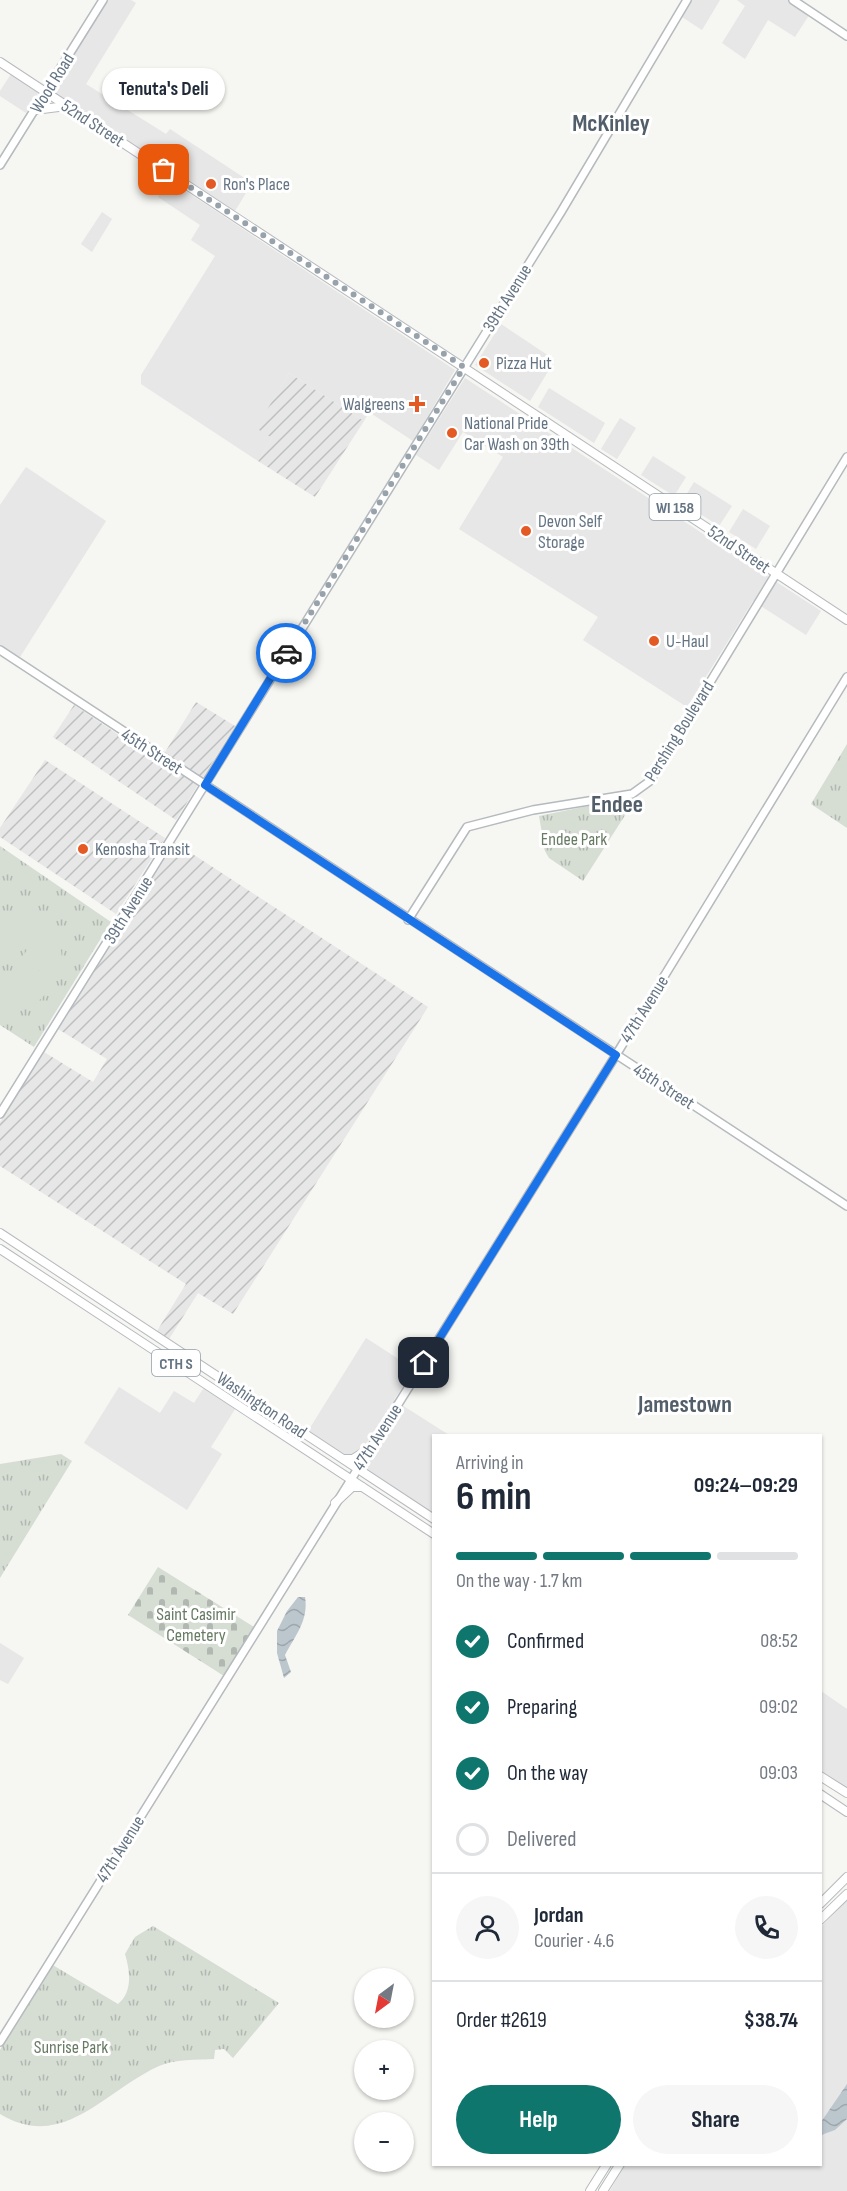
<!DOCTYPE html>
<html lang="en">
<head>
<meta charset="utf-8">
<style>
	:root { --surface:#fff; --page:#f6f6f7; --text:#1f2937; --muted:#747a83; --line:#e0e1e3; --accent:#0f766e }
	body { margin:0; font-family:"Sofia Sans Condensed",sans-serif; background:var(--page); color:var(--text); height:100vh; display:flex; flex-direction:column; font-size:22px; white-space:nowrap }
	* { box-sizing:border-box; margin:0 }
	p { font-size:20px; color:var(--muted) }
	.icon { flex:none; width:33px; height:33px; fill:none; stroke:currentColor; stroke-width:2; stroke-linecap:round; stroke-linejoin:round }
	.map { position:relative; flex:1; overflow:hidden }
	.sheet { position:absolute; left:432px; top:1434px; width:390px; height:732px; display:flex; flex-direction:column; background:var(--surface); border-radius:0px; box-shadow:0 2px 4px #0004 }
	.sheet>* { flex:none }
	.needle { width:39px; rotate:212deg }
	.controls { position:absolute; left:354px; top:1968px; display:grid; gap:12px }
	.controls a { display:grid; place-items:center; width:60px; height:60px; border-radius:50%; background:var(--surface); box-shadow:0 2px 4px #0004; font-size:30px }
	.pin { position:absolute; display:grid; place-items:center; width:51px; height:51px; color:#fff; margin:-26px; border-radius:12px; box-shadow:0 3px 9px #0006 }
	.courier { position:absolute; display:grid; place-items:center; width:60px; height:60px; margin:-30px; border:4px solid #1a73e8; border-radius:50%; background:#fff; color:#222; box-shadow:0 2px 8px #0007 }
	.bubble { position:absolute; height:42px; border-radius:21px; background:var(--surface); box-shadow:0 2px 4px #0004; font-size:20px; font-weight:700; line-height:42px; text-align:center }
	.overview em { font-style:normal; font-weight:700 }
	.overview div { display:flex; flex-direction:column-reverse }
	.overview { display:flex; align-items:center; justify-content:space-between; height:102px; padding:0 24px }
	h1 { font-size:39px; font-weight:700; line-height:45px }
	.bar { display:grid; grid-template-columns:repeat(4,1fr); gap:9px 6px; align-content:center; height:72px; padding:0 24px }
	.bar i { height:8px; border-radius:4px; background:var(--line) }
	.bar .on { background:var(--accent) }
	.bar p { grid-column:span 4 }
	.line { display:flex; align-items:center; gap:15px; padding:0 24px; border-top:2px solid var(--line) }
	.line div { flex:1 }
	.round { display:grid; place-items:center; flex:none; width:63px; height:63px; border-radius:32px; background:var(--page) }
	ol { padding:0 24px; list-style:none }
	li { display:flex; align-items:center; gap:18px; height:66px }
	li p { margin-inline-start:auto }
	li .icon { padding:6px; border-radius:50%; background:var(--accent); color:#fff; stroke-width:4 }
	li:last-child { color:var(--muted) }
	li i { width:33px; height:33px; border:3px solid var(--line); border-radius:50% }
	.primary-button { display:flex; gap:12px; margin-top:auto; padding:12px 24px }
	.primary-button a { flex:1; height:69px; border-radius:36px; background:var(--accent); color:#fff; font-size:24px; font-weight:700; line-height:69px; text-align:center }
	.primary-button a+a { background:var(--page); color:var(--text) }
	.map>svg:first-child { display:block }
</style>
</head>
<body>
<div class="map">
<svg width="847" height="2191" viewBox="0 0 847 2191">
	<defs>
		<pattern id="industrial-furrows" width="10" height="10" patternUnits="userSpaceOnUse" patternTransform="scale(1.5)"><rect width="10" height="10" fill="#e6e7e6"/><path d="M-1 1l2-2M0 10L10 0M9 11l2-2" fill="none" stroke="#bec0c0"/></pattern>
		<pattern id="grass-tufts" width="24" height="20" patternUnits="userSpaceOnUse" patternTransform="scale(1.5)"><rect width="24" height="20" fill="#d6ddd3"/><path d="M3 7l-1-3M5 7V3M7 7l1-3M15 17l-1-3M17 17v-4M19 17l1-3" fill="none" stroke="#b1b8b1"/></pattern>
		<pattern id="cemetery-stones" width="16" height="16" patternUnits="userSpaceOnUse" patternTransform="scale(1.5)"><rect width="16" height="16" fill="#d6ddd3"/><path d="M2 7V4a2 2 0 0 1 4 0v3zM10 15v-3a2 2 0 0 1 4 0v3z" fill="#b1b8b1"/></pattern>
		<pattern id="water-waves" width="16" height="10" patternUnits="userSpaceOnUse" patternTransform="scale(1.5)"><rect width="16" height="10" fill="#bcc7cd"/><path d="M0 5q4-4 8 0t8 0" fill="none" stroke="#9ca6ac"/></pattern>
	</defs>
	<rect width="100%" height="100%" fill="#f6f6f2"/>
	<g fill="#e6e7e6">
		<path d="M107 0H131L136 3 86 84 166 134 170 129 252 183 235 211 52 91Z"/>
		<path d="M687 0H720L702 30 679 15Z"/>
		<path d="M737 0H801L799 4 811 12 795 37 768 20 745 59 722 43 745 6Z"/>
		<path d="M11 74 38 93 26 113 0 96V91Z"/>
		<path d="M169 180 455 370 413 441 369 412 364 421 289 373 257 427 272 438 258 461 141 384V375L215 256 191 240 200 225 158 197Z"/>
		<path d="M102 212 112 219 92 252 81 244Z"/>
		<path d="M501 324 555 360 530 401 475 365Z"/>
		<path d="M465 378 821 611 806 635 753 601 687 707 583 640 598 617 459 529 503 457 463 432 439 470 416 455Z"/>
		<path d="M549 388 605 423 594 443 538 407Z"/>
		<path d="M620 418 636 428 617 459 601 449Z"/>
		<path d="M653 456 686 477 674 496 641 475Z"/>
		<path d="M26 467 106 521 20 657 0 645V505Z"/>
		<path d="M694 482 732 506 719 526 682 502Z"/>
		<path d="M743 509 770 526 756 549 729 532Z"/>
		<path d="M366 1338 414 1369 394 1400 449 1435 434 1436 433 1514 368 1470 365 1463 376 1443 370 1438 360 1452 351 1458 308 1431Z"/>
		<path d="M205 1386 237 1406 211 1447 222 1454 187 1510 84 1443 119 1387 160 1413 174 1391 194 1403Z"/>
		<path d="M0 1643 24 1658 8 1684 0 1680Z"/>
		<path d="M821 1691 847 1709V1789L821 1771Z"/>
		<path d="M847 1900V2191H610L624 2165 820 2164 821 1927Z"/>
	</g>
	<g fill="url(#industrial-furrows)">
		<path d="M289 373 364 421 315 497 258 461 272 438 256 428Z"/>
		<path d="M196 702 235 726 176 820 53 737 74 705 159 762Z"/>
		<path d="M45 760 165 838 116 914 0 837V828Z"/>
		<path d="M174 842 428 1007 233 1314 198 1293 169 1339 157 1331 186 1284 0 1166V1122L44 1052 93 1082 107 1059 58 1029Z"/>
	</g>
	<g fill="url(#grass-tufts)">
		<path d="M847 744V828L811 804Z"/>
		<path d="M622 799 629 802V809L583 881 549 858 545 851 539 816Z"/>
		<path d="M0 846 111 922 34 1047 0 1025Z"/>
		<path d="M61 1454 72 1461 0 1578V1464Z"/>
		<path d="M153 1926 279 2003 233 2058 224 2049 215 2050 214 2059C196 2060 175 2059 159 2066 104 2091 63 2152 0 2114V2050L51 1964 118 2004C133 1992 130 1971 125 1954L135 1937Z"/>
	</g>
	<path fill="url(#cemetery-stones)" d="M158 1567 254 1627 224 1676 128 1615Z"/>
	<g fill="#d6ddd3">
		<path d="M17 913 34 920 15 952H10L0 945V914Z"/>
		<path d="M44 927C64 941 66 960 55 980L24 961 22 957Z"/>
		<path d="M19 969 48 991C37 1006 18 1015 0 1005V993L14 971Z"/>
	</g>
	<g fill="url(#water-waves)">
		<path d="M298 1597H305C309 1620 295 1636 285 1655L291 1672 284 1678 277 1653V1631L287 1611Z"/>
		<path d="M847 2084V2119L835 2130 821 2135V2122Z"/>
	</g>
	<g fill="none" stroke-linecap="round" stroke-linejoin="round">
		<defs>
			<g id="secondary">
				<path d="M793 0 847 36"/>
				<path d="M0 165 103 0"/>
				<path d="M0 650 847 1206"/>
				<path d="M408 920 467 827 533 810 632 794 650 781 847 457"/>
				<path d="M0 1114 561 212 687 0"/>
				<path d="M0 2042 616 1055 847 677"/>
			</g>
			<g id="primary">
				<path d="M0 62 847 620"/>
				<path d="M35 110 66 106"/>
				<path d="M0 1233 434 1519"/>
				<path d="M0 1249 434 1534"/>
				<path d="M344 1459H353L369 1449"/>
				<path d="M335 1503 352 1487H362"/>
				<path d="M820 1776 847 1793"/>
				<path d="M820 1794 847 1812"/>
				<path d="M820 1904 847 1877"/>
				<path d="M820 1920 847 1894"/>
				<path d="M590 2191 607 2164"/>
				<path d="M603 2191 620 2164"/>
			</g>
		</defs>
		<use href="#secondary" stroke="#b5babe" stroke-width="10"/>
		<use href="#primary" stroke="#b6babe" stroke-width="10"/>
		<use href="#secondary" stroke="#fff" stroke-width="7"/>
		<use href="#primary" stroke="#fff" stroke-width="8"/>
	</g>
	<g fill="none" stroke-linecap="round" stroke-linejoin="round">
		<path stroke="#97a2aa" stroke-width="6" stroke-dasharray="0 10.8" d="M164 170 464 367 286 653"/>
		<path stroke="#1a73e8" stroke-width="8" d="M286 653 205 785 616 1055 424 1363"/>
	</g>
	<g fill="#e45a24" stroke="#fff" stroke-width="2">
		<circle cx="211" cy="184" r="6"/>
		<circle cx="484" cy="363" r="6"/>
		<path d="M414 395h6v6h6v6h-6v6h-6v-6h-6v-6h6z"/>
		<circle cx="452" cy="433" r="6"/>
		<circle cx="526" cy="531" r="6"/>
		<circle cx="654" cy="641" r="6"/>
		<circle cx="83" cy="849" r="6"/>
	</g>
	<g text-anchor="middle" stroke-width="6" stroke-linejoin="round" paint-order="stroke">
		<g fill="#fff" stroke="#929ea8" stroke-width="1.5">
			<rect x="649.5" y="494" width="51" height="26" rx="4.5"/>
			<rect x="152" y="1350" width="48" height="26" rx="4.5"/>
		</g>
		<g font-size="16" font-weight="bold" fill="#647483">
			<text x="675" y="513">WI 158</text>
			<text x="176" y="1369">CTH S</text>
		</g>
		<g font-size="18" fill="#647483" stroke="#fff">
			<text transform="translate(52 83) rotate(-58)" y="6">Wood Road</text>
			<text transform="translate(93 123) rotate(33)" y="6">52nd Street</text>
			<text transform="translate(507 298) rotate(-58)" y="6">39th Avenue</text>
			<text transform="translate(739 549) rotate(34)" y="6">52nd Street</text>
			<text transform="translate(679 731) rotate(-58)" y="6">Pershing Boulevard</text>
			<text transform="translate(152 751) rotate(33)" y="6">45th Street</text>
			<text transform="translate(128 910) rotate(-58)" y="6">39th Avenue</text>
			<text transform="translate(644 1009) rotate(-58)" y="6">47th Avenue</text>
			<text transform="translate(664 1086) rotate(33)" y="6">45th Street</text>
			<text transform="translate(262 1405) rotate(34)" y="6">Washington Road</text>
			<text transform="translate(377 1437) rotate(-57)" y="6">47th Avenue</text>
			<text transform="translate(120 1849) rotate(-58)" y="6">47th Avenue</text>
		</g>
		<g font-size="18" fill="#647483" stroke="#fff" text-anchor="start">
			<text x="223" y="190">Ron's Place</text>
			<text x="496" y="369">Pizza Hut</text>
			<text x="405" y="410" text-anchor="end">Walgreens</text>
			<text x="464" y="429">National Pride<tspan x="464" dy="21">Car Wash on 39th</tspan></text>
			<text x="538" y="527">Devon Self<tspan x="538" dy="21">Storage</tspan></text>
			<text x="666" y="647">U-Haul</text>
			<text x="95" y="855">Kenosha Transit</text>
		</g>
		<g font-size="18" fill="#677b63" stroke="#fff">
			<text x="574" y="845">Endee Park</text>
			<text x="196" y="1620">Saint Casimir<tspan x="196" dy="21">Cemetery</tspan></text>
			<text x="71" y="2053">Sunrise Park</text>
		</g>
		<g font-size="24" font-weight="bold" fill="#525e69" stroke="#fff">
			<text x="611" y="131">McKinley</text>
			<text x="617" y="812">Endee</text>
			<text x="685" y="1412">Jamestown</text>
		</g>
	</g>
</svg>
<div class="controls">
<a><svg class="needle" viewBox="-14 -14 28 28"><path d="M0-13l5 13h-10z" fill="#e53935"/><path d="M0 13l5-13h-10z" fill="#747a83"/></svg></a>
<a>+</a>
<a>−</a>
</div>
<div class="pin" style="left:164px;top:170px;background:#ea580c"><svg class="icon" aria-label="bag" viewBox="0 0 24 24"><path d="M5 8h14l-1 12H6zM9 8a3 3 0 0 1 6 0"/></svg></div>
<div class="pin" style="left:424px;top:1363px;background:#1f2937"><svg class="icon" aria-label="home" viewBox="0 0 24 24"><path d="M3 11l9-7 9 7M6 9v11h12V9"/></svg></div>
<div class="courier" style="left:286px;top:653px"><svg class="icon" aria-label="car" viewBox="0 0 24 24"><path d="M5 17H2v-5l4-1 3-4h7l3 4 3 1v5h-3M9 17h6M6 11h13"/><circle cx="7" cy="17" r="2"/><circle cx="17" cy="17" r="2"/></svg></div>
<div class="bubble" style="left:102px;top:68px;width:123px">Tenuta's Deli</div>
<section class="sheet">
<div class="overview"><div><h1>6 min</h1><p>Arriving in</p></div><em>09:24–09:29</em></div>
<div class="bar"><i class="on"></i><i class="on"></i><i class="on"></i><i></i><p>On the way · 1.7 km</p></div>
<ol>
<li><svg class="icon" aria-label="check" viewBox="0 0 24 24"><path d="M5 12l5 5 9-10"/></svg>Confirmed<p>08:52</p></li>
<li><svg class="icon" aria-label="check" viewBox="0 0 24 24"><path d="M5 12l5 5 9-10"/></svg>Preparing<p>09:02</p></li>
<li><svg class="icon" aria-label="check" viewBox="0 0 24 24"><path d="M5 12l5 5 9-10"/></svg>On the way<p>09:03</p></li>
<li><i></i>Delivered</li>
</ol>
<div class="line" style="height:108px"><a class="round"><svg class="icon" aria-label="person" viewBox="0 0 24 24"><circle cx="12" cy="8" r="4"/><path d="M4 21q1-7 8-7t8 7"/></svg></a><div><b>Jordan</b><p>Courier · 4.6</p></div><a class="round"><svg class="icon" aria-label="phone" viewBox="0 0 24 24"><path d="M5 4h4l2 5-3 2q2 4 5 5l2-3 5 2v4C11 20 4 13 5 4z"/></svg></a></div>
<div class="line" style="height:78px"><div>Order #2619</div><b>$38.74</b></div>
<div class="primary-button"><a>Help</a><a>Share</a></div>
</section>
</div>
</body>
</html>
